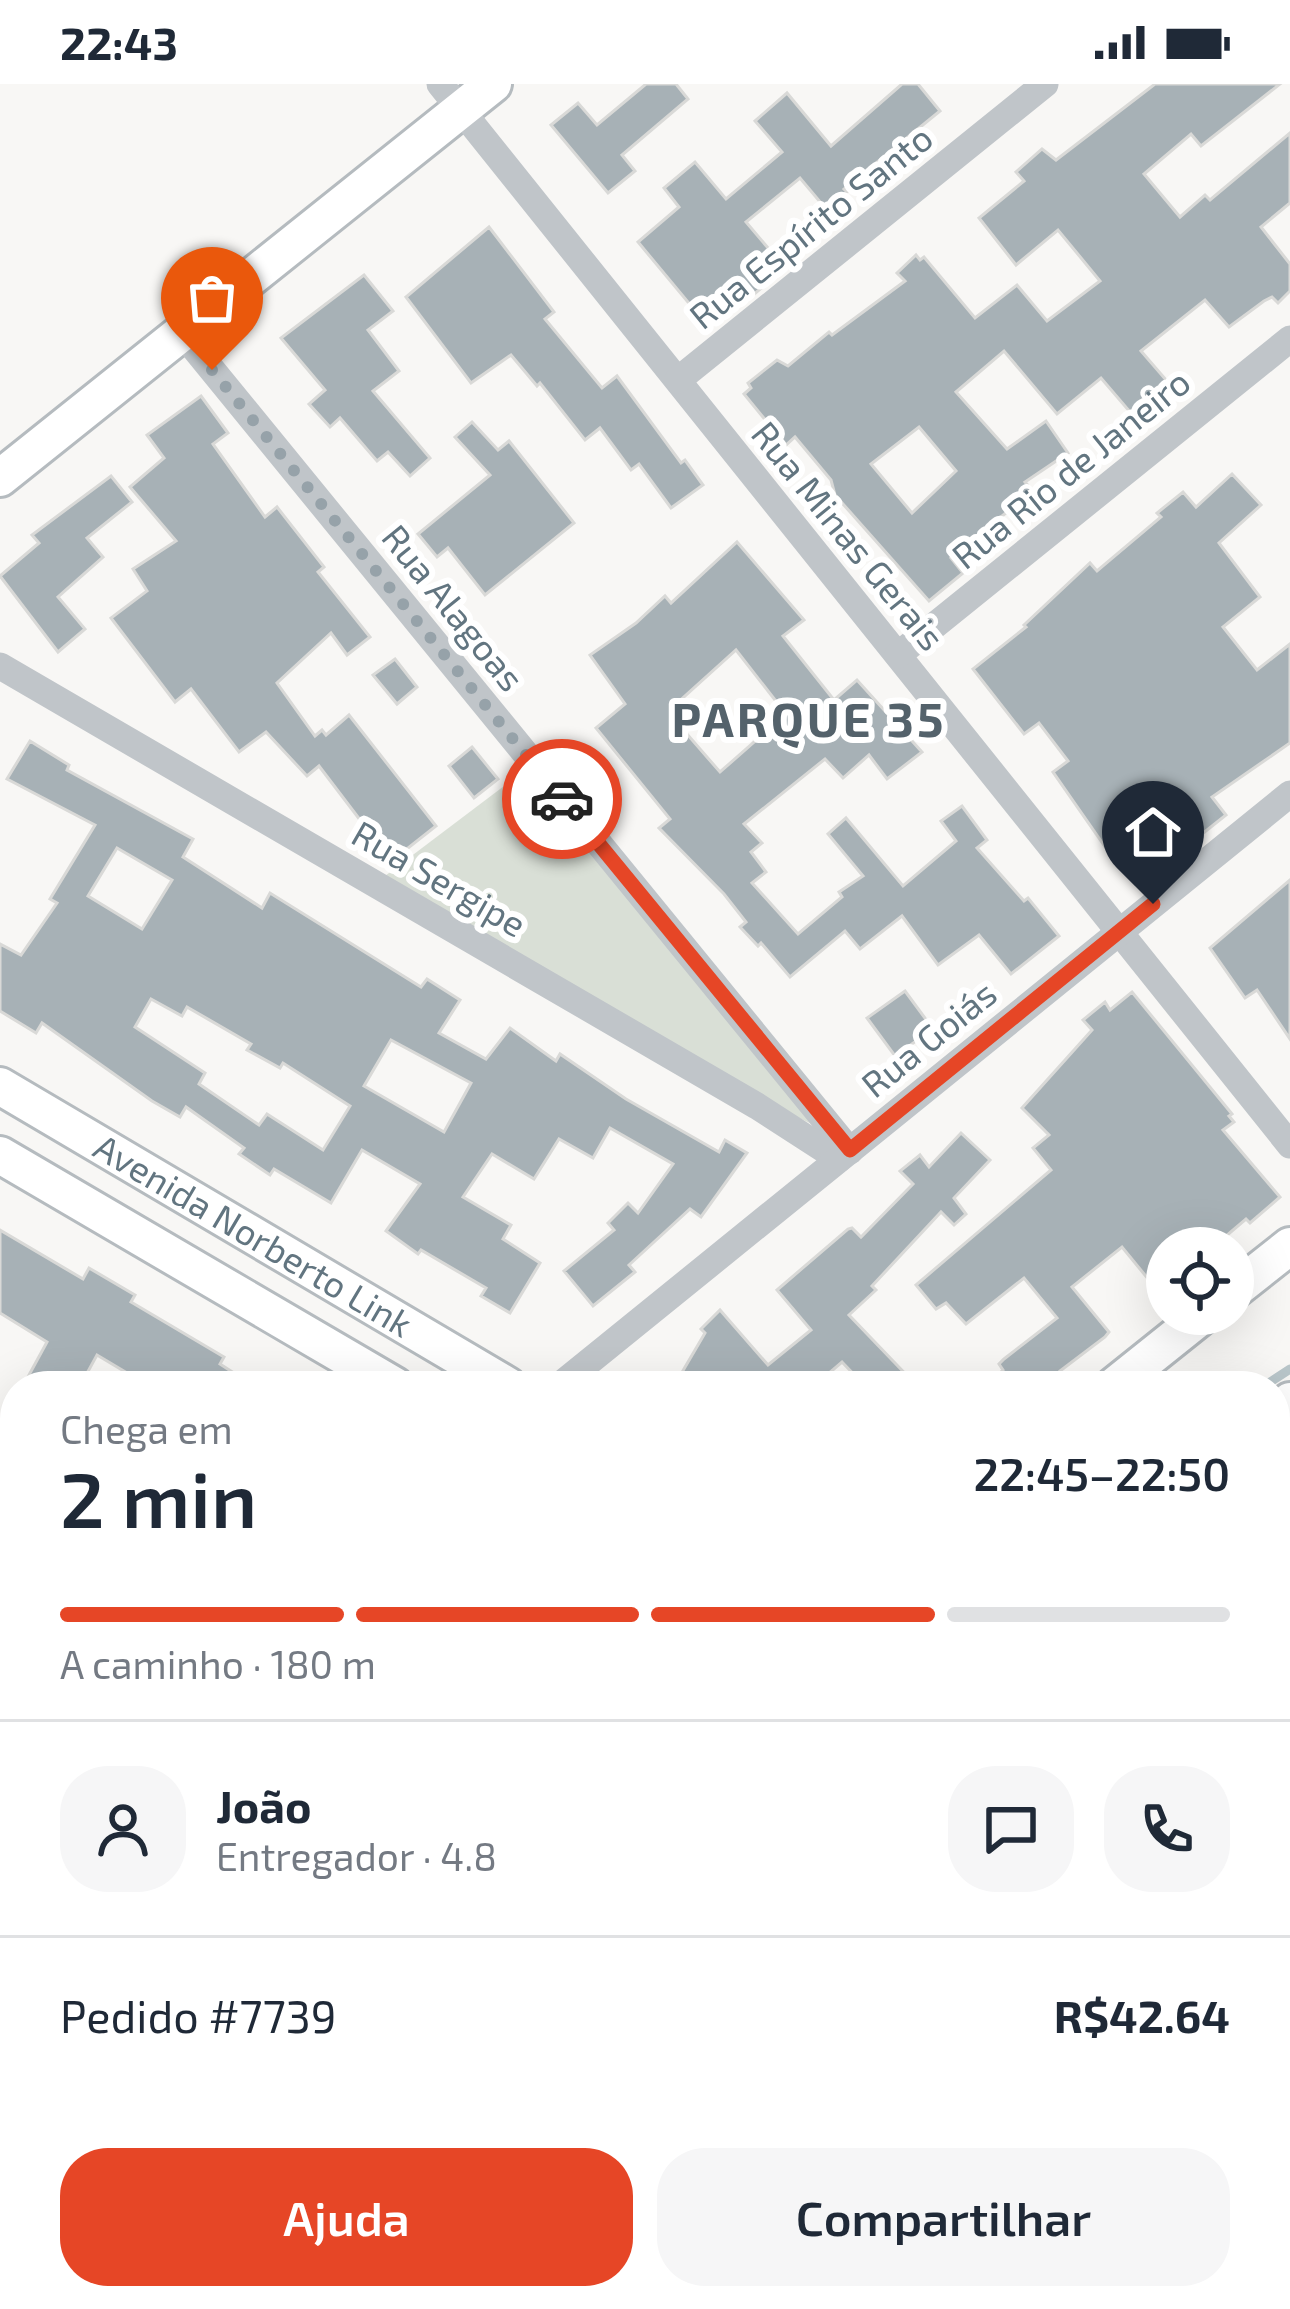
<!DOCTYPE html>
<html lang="pt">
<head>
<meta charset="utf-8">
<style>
	:root { --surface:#fff; --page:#f6f6f7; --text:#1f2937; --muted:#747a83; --line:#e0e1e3; --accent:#e64626 }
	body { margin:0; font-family:"Exo 2",sans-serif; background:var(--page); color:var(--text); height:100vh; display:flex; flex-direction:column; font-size:45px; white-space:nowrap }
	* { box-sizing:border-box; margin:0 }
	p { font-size:39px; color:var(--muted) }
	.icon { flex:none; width:66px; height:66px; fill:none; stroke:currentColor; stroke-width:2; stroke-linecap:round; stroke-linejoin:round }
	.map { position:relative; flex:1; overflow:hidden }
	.drawer { position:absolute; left:0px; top:1287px; width:1290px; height:939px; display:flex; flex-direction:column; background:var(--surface); border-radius:48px 48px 0 0; box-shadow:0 12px 48px #0002 }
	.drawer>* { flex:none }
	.buttons { position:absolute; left:1146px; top:1143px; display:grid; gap:24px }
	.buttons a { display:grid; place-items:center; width:108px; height:108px; border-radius:50%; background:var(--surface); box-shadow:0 12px 48px #0002; font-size:60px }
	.pin { position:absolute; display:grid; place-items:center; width:102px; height:102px; color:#fff; margin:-123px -51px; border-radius:50% 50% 50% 0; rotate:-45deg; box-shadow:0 0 12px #0007 }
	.pin .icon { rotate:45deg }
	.courier { position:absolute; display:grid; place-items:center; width:120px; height:120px; margin:-60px; border:9px solid #e64626; border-radius:50%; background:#fff; color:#222; box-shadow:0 3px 15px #0007 }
	.headline em { font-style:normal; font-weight:600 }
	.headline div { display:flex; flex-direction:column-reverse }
	.headline { display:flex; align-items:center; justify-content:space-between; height:204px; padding:0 60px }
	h1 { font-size:78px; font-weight:600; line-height:90px }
	.bar { display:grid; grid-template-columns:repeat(4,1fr); gap:18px 12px; align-content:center; height:144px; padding:0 60px }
	.bar i { height:15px; border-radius:9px; background:var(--line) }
	.bar .on { background:var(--accent) }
	.bar p { grid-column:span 4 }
	.line { display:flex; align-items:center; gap:30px; padding:0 60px; border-top:3px solid var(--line) }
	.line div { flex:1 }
	.round { display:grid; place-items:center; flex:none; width:126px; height:126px; border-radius:48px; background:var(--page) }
	.cta { display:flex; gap:24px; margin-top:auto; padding:24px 60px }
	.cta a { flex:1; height:138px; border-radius:48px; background:var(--accent); color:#fff; font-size:48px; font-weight:600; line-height:138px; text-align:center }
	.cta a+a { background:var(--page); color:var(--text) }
	.status { display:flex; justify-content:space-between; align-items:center; height:84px; padding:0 60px; background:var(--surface); direction:ltr }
	.status svg { height:33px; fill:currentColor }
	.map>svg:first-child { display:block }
</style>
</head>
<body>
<div class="status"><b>22:43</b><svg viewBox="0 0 49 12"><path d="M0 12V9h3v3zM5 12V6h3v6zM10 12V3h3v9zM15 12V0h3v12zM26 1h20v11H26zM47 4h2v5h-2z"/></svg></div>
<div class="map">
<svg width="1290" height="2225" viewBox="0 0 1290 2225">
	<rect width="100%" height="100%" fill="#f8f7f5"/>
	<g fill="#d9dfd6">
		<path d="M528 684 826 1047 760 1015 381 795Z"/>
		<path d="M242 2211H1093L1117 2225H225Z"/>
	</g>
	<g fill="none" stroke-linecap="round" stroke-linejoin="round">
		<g stroke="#b9c6ca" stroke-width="9">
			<path d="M1264 1302 1290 1285"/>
			<path d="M89 2225 107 2211"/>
		</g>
	</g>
	<g fill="#a7b1b6" stroke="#d9d9d7" stroke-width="3" fill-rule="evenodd">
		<path d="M646 0H676L688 15 622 71 635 87 608 109 551 41 578 19 597 41Z"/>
		<path d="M902 0H918L940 27 844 105 847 108 826 125 800 94 746 138 785 184 753 211 739 194 697 229 638 158 679 123 664 104 695 78 726 115 782 68 755 37 787 9 831 62Z"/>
		<path d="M1155 0H1280L1201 62 1191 50 1144 90 1180 133 1205 111 1210 116 1290 49V119L1261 143 1290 180V207L1278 219 1272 213 1264 217 1229 243 1205 216 1141 267 1167 297 1130 328 1101 294 1057 330 1004 267 956 308 1007 365 1046 337 1068 369 1025 398 1038 413 1013 436 1007 428 951 474 963 489 929 517 835 411 831 396 795 353 786 361 744 310 751 304 748 299 777 276 788 282 829 248 832 251 905 197 897 189 916 171 920 176 924 173 975 234 1017 201 1047 237 1100 197 1058 146 1016 181 979 134 1024 97 1016 88 1042 65 1056 76ZM919 343 956 387 912 429 871 380Z"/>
		<path d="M489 143 554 228 545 235 602 304 617 292 681 379 685 376 703 401 671 424 639 380 631 386 600 344 585 356 540 299 537 302 511 271 471 299 406 213Z"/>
		<path d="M364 191 393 227 368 246 399 287 373 307 430 374 410 392 388 368 377 377 340 334 330 343 309 320 325 306 281 254Z"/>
		<path d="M201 312 228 349 213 360 265 433 277 423 324 483 318 488 370 553 347 571 331 549 277 599 315 652 322 646 326 651 349 631 436 742 398 772 376 744 370 749 319 682 307 692 266 648 239 668 191 605 175 618 111 534 147 507 133 485 176 457 130 403 164 374 147 351Z"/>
		<path d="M472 338 498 366 509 357 574 439 485 511 448 464 437 473 418 450 490 391 455 353Z"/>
		<path d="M1232 390 1261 421 1219 459 1260 513 1223 543 1257 586 1290 560V659L1212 713 1226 731 1197 754 1191 746 1137 795 1108 767 1053 688 1068 677 1039 639 1024 650 973 585 1026 543 1024 541 1090 479 1097 487 1161 433 1157 429 1183 408 1196 423Z"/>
		<path d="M111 392 132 418 87 454 103 473 58 513 85 545 58 568 0 492 39 459 32 451Z"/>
		<path d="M737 458 804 536 783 552 834 616 857 596 922 668 887 695 869 671 843 694 825 675 744 740 762 759 751 768 766 788 752 799 798 850 842 813 839 808 863 792 828 750 846 734 903 802 956 757 941 737 962 722 987 756 977 764 1024 817 1028 814 1059 852 1011 890 979 851 938 881 902 832 860 865 845 847 790 893 761 859 758 862 740 843 746 838 724 810 659 744 670 735 596 644 625 620 590 571 636 539 665 512 671 519ZM736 566 786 630 720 688 680 642 686 637 674 622Z"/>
		<path d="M395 575 417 603 397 620 373 591Z"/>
		<path d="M30 657 69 681 67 686 193 755 183 773 262 824 270 809 421 903 427 895 460 916 439 949 486 975 510 944 556 977 560 970 626 1015 719 1068 725 1056 747 1069 701 1133 690 1125 629 1181 635 1188 593 1222 564 1187 614 1146 608 1139 628 1119 638 1129 673 1080 610 1044 593 1074 559 1055 534 1095 492 1070 463 1113 511 1141 503 1155 540 1179 510 1229 481 1212 486 1204 421 1166 418 1170 386 1147 420 1100 362 1066 331 1119 274 1085 270 1091 239 1070 244 1064 186 1023 180 1033 152 1017 42 939 36 949 0 927V860L21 871 57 819 50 815 95 741 7 695ZM117 764 172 796 142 845 88 812ZM151 915 182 932 187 923 251 960 247 966 280 984 283 979 350 1022 323 1066 267 1030 259 1041 199 1000 205 989 135 943ZM391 956 471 999 444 1048 364 1002Z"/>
		<path d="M472 663 498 695 474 714 449 682Z"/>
		<path d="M1290 796V955L1257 906 1245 914 1210 864Z"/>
		<path d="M905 907 933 945 895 972 867 934Z"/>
		<path d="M1132 908 1232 1030 1229 1032 1234 1038 1223 1046 1280 1113 1250 1139 1246 1135 1212 1164H1167V1218L1122 1163 1072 1203 1109 1248 1105 1253 1060 1287 1062 1291 1048 1302H985L1003 1286 999 1280 1004 1275 1057 1234 1024 1194 966 1240 946 1219 936 1225 916 1201 1051 1086 1033 1064 1049 1051 1022 1024 1092 946 1083 936 1105 918 1110 926Z"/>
		<path d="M961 1049 990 1076 954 1114 966 1130 954 1141 941 1128 872 1202 876 1206 849 1231 917 1302H865L842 1278 814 1302H674L705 1249 701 1245 720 1226 768 1281 811 1246 777 1206 848 1145 852 1144 861 1153 913 1100 900 1087 920 1071 929 1083Z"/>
		<path d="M0 1146 83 1195 89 1184 135 1211 131 1218 224 1273 220 1280 254 1302H149L97 1271 80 1302H23L47 1258 0 1229Z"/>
	</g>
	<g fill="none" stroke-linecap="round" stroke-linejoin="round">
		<defs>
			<g id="secondary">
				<path d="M0 394 493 0"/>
				<path id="s1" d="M0 1002 508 1302"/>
				<path d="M0 1071 395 1302"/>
				<path d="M1233 1207 1290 1162"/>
				<path d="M1114 1302 1204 1230"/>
				<path d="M1275 1329 1290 1317"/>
				<path d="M1275 1755 1290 1764"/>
				<path d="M1275 1816 1290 1825"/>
				<path d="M0 2204 15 2192"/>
				<path d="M183 2225 200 2211"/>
			</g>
		</defs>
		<use href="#secondary" stroke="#b5bbbf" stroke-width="42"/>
		<g stroke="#c0c5c9" stroke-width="27">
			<path d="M440 0 1290 1061"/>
			<path d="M182 249 850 1067"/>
			<path d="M678 296 1045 0"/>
			<path d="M898 571 1290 255"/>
			<path d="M0 582 757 1022 839 1075"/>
			<path d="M559 1302 1290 710"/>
			<path d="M0 1525 15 1534"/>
			<path d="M0 2145 15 2032"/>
			<path d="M1175 2211 1200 2225"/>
		</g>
		<use href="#secondary" stroke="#fff" stroke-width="36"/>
	</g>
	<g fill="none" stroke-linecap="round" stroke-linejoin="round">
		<path stroke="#96a2a9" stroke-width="12" stroke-dasharray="0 21.6" d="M212 286 562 715"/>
		<path stroke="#e64626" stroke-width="15" d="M562 715 850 1066 1153 820"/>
	</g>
	<g text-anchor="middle" stroke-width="12" stroke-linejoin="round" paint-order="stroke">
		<g font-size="36" fill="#627580" stroke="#fff">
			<text transform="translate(811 143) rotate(-39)" y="13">Rua Espírito Santo</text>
			<text transform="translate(1071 385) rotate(-39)" y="13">Rua Rio de Janeiro</text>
			<text transform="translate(848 452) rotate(51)" y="13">Rua Minas Gerais</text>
			<text transform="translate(453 524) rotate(51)" y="13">Rua Alagoas</text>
			<text transform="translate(439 795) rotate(30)" y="13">Rua Sergipe</text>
			<text transform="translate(929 955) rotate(-39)" y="13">Rua Goiás</text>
			<text dy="13" stroke="none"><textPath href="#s1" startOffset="294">Avenida Norberto Link</textPath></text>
		</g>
		<g font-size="48" font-weight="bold" letter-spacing="3" fill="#54626b" stroke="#fff">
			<text x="809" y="653">PARQUE 35</text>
		</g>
	</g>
</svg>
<div class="buttons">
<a><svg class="icon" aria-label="locate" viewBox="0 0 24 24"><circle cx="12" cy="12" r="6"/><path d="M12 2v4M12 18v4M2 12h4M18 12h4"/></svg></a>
</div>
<div class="pin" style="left:212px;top:286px;background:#ea580c"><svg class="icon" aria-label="bag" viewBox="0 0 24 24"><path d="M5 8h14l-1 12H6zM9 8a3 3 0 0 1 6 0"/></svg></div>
<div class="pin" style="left:1153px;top:820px;background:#1f2937"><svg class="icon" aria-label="home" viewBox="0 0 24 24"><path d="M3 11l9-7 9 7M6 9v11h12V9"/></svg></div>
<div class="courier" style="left:562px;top:715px"><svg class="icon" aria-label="car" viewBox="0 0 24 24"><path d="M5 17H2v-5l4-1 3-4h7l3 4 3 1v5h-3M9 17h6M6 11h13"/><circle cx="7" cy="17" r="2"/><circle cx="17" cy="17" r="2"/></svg></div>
<section class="drawer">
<div class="headline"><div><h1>2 min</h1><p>Chega em</p></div><em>22:45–22:50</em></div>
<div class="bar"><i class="on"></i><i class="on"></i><i class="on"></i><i></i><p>A caminho · 180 m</p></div>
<div class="line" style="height:216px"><a class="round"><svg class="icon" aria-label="person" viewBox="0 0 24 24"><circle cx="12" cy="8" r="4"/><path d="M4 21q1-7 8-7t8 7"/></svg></a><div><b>João</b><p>Entregador · 4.8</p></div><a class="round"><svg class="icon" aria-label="chat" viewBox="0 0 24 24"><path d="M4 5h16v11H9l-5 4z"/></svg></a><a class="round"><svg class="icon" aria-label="phone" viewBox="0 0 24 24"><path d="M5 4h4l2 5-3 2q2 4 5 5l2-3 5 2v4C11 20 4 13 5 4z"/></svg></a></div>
<div class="line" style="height:156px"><div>Pedido #7739</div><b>R$42.64</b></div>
<div class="cta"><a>Ajuda</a><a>Compartilhar</a></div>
</section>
</div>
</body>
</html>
